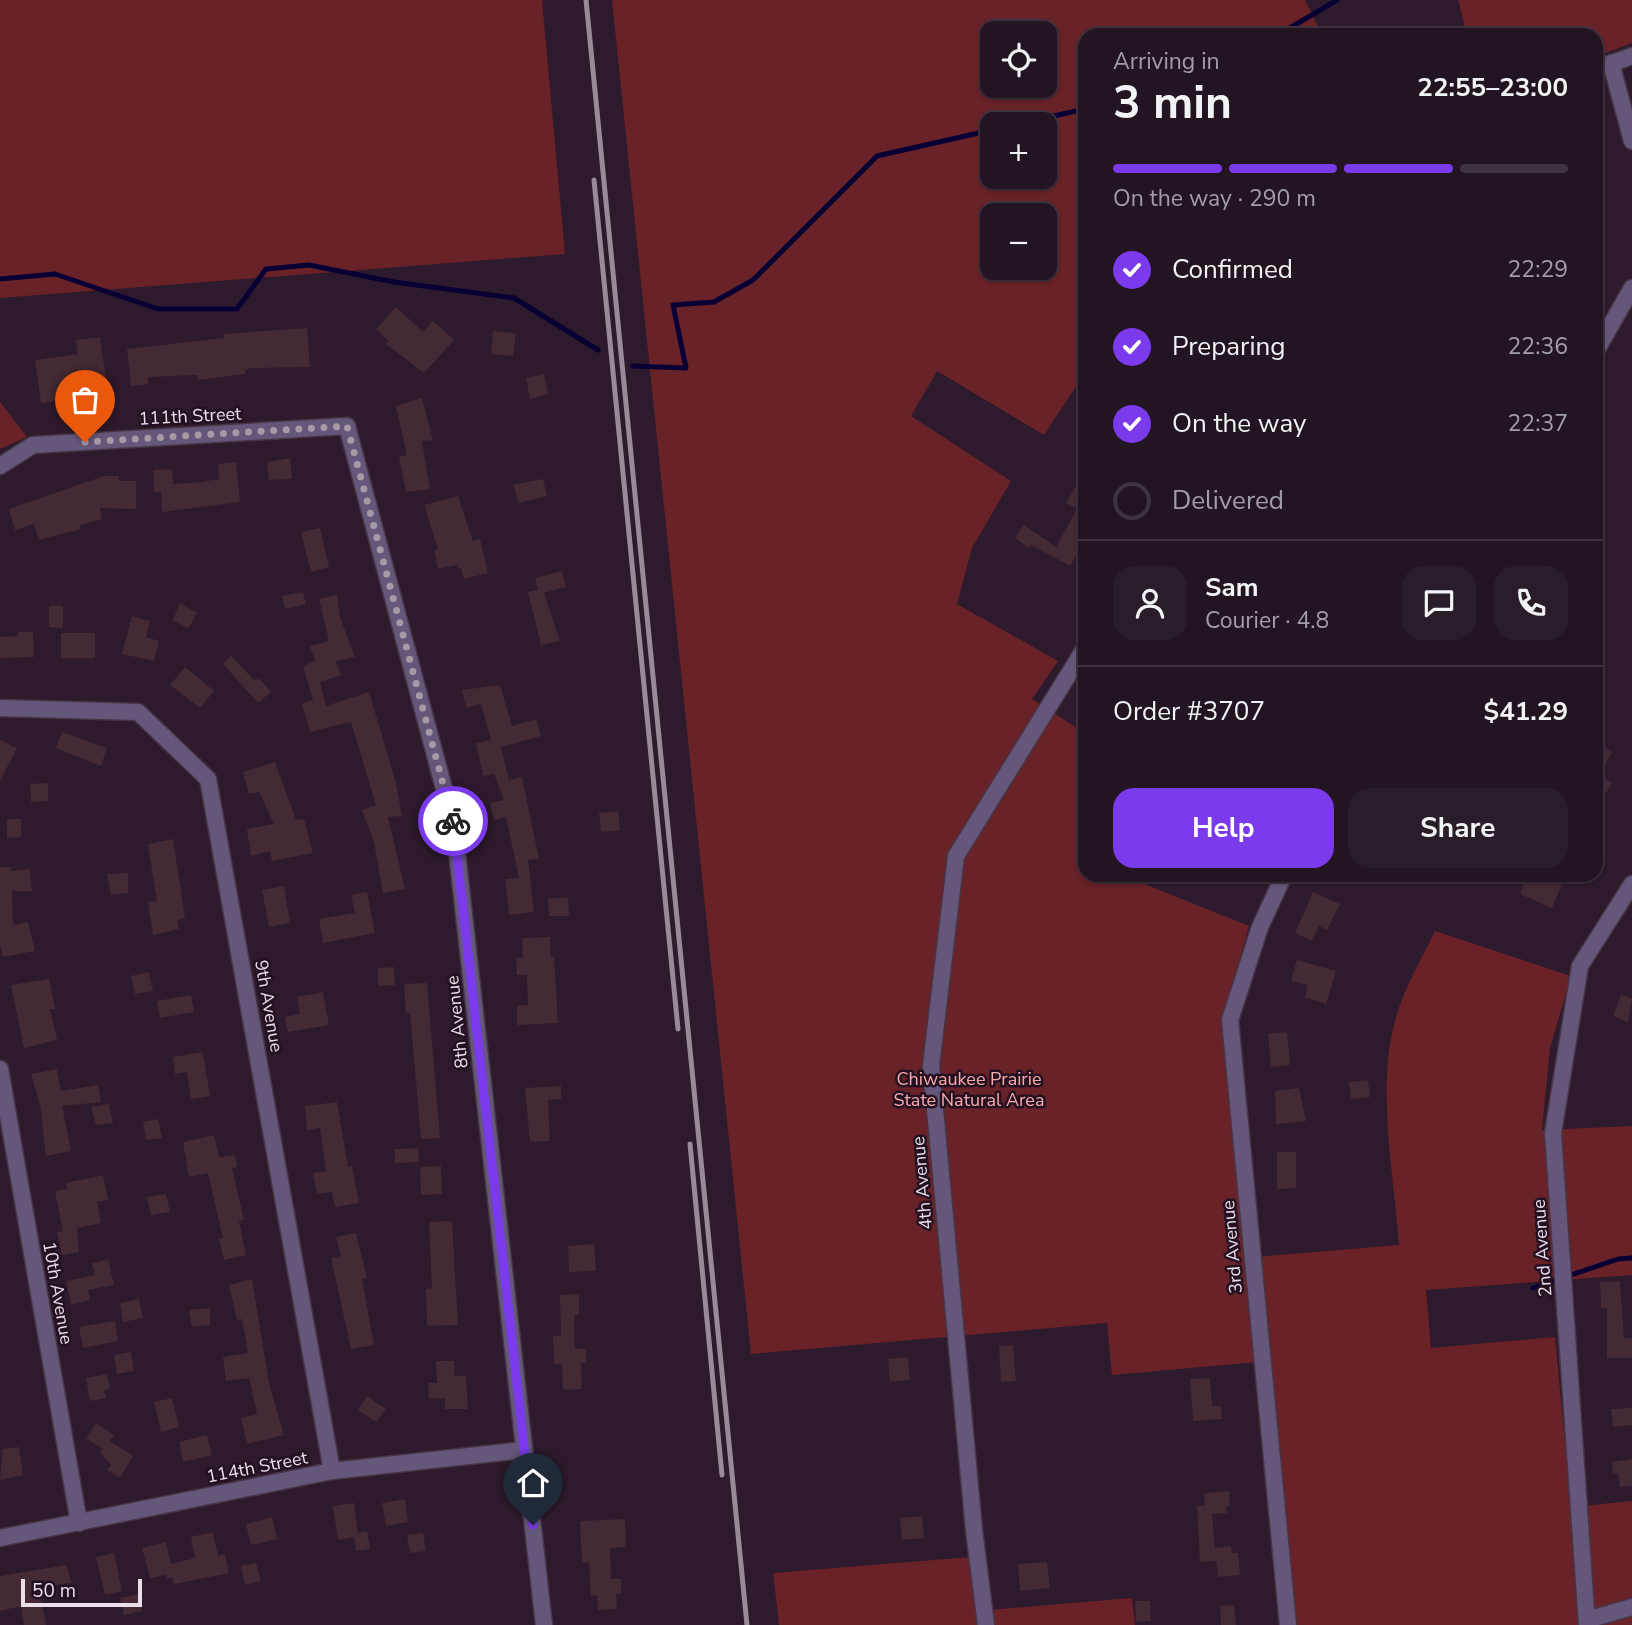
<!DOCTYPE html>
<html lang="en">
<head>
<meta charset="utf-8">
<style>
	:root { --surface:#221421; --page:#2a1d2a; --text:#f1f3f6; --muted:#a29ea5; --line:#3f333f; --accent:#7c3aed }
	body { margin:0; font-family:"Nunito Sans",sans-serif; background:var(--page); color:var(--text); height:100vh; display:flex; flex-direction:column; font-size:26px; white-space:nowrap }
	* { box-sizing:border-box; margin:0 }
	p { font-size:23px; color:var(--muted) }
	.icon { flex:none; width:38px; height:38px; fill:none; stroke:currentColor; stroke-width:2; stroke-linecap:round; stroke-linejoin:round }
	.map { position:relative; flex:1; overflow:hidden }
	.details { position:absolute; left:1078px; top:28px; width:525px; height:854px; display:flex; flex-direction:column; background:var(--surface); border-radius:21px; box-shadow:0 2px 5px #0004,0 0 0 2px var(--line) }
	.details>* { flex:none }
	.buttons { position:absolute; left:980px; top:21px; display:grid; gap:14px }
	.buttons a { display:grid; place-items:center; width:77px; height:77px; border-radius:14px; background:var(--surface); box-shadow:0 2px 5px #0004,0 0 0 2px var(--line); font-size:35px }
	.scale { position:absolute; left:21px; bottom:18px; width:121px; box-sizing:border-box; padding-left:7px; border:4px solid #eadee9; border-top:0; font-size:19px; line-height:24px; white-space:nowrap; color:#eadee9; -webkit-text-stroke:5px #231122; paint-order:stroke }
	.pin { position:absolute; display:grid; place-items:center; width:60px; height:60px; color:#fff; margin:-72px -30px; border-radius:50% 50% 50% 0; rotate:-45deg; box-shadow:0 0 7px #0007 }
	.pin .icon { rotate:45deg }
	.courier { position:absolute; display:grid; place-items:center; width:70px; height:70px; margin:-35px; border:5px solid #7c3aed; border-radius:50%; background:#fff; color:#222; box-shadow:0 2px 9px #0007 }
	.head em { font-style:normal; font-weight:700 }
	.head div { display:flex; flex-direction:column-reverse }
	.head { display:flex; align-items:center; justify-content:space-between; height:119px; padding:0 35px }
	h1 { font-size:46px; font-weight:700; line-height:52px }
	.bar { display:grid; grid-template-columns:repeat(4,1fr); gap:10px 7px; align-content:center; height:84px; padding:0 35px }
	.bar i { height:9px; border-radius:5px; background:var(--line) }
	.bar .on { background:var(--accent) }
	.bar p { grid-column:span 4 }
	.line { display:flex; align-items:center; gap:18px; padding:0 35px; border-top:2px solid var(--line) }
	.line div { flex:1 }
	.round { display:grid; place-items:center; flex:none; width:74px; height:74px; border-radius:21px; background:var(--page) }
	ol { padding:0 35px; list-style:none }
	li { display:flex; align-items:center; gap:21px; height:77px }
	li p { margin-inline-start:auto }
	li .icon { padding:7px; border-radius:50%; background:var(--accent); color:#fff; stroke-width:4 }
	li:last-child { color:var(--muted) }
	li i { width:38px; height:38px; border:4px solid var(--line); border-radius:50% }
	.primary-button { display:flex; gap:14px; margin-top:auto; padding:14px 35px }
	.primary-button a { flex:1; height:80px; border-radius:21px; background:var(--accent); color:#fff; font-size:28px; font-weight:700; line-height:80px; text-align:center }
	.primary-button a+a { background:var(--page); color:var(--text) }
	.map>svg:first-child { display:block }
</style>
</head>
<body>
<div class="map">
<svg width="1632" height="1625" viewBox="0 0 1632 1625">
	<rect width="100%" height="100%" fill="#2d1a2c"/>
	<g fill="#692227" fill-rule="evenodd">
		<path d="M0 0H542L565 254 0 298Z"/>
		<path d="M612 0H1305L1322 35H1085V373L1044 435 937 371 911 416 1011 481 972 548 957 604 1058 661 1032 699 1085 733V875H1122L1249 926 1231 990 1225 1041 1244 1258 1399 1245C1394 1177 1377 1091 1394 1025 1402 991 1420 962 1435 931L1571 976 1550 1048 1542 1130 1632 1126V1275L1426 1290 1431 1348 1555 1337 1571 1507 1632 1501V1625H1296L1269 1361 1112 1375 1107 1323 751 1354ZM992 33H1045V86H992ZM992 124H1045V177H992ZM992 215H1045V268H992Z"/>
		<path d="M1458 0H1632V43L1596 57V35H1467Z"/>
		<path d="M0 402 27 437 0 449Z"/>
		<path d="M971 1557 978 1611 1132 1598 1135 1625H779L773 1573Z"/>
	</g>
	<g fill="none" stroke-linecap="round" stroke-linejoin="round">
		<g stroke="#080034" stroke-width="5">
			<path d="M1278 35 1337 0"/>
			<path d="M1018 124 1085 109"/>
			<path d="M0 279 55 274 158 309H237L266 269 309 265 394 282 514 298 598 350"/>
			<path d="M633 366 686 368 673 305 714 302 753 280 877 156 992 130"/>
			<path d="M1533 1288 1618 1259 1632 1258"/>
		</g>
	</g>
	<g fill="#432a34">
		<path d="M396 307 423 332 433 321 454 340 424 373 386 344 389 341 376 329Z"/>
		<path d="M307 328 310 367 251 368 245 370V374L197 380V375L148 377V384L131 386 127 349 224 338V334Z"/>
		<path d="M493 331 516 333 513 356 491 354Z"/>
		<path d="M100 337 108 392 41 403 35 360 78 354 76 340Z"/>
		<path d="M544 374 548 394 530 399 526 378Z"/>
		<path d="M422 398 433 440 422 441 430 489 406 492 399 457 407 455 396 406Z"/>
		<path d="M290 458 292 479 269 480 267 462Z"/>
		<path d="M236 462 240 502 162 512 161 492H154L153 470 172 469 173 484 201 482 219 479 218 464Z"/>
		<path d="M1085 470V540L1070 566 1031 545 1029 548 1015 538 1024 525 1056 547 1077 509 1066 503Z"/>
		<path d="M104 476H119V481H136V509L100 508 102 519 80 525 81 529 39 540 34 524 15 530 9 509Z"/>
		<path d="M543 479 547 496 519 503 513 485Z"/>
		<path d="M458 496 473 541 480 539 488 573 464 579 461 568H457V565L438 569 434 550 438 549 424 505Z"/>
		<path d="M320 528 329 567 311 572 301 532Z"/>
		<path d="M562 571 566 587 544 593 560 641 541 645 528 592 538 590 535 578Z"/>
		<path d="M303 592 306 604 285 609 282 596Z"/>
		<path d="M337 595 340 617 355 657 335 661 341 675 320 682 326 706 369 692 396 783 402 816 388 817 405 889 383 893 374 842 362 810 376 805 351 722 310 732 302 704 313 700 303 666 315 661 310 646 329 641 319 599Z"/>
		<path d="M180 603 197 613 188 629 173 620Z"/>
		<path d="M49 606H63V628L49 627Z"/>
		<path d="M132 616 150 621 146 637 159 641 154 661 122 654Z"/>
		<path d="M18 632H33L34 657 0 658V637L18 636Z"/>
		<rect x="61" y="633" width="34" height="25"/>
		<path d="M231 656 255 681 259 678 271 692 258 703 223 664Z"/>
		<path d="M185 667 214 691 200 708 170 685Z"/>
		<path d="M500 685 512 726 536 719 541 736 501 747 509 780 522 777 539 859 528 860 534 912 509 915 505 879 519 878 506 817 494 820 490 803 504 800 494 774 483 776 476 743 491 740 481 704 466 708 462 690Z"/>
		<path d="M62 732 107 748 101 766 56 748Z"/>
		<path d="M0 740 17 748 0 781Z"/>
		<path d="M1596 742 1612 752 1599 775 1612 783 1596 809Z"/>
		<path d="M275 762 296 820 304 819 313 853 272 861 270 851 251 856 247 829 274 824 259 792 249 794 243 772Z"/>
		<path d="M48 783V801L31 802 30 784Z"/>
		<path d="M618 811 620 830 601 832 599 813Z"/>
		<path d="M7 819H21V837L7 838Z"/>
		<path d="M173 839 185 918 177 921 179 929 153 935 148 902 157 901 148 844Z"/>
		<path d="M0 867H11V871L30 869 32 891H12L13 925 28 922 35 951 3 957 0 945Z"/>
		<path d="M128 873V893L111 895 107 874Z"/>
		<path d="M1528 875 1543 880 1545 875 1564 879 1552 908 1520 894Z"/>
		<path d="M284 886 290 923 269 927 262 890Z"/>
		<path d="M367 892 375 933 323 943 319 919 355 913 351 895Z"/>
		<path d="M1313 892 1340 904 1327 930 1319 926 1312 941 1295 933Z"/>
		<path d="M568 897 569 916H549L548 899Z"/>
		<path d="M550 937 551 957H554L558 1023 517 1025V1006L528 1005 527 975H517L516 958H523L522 938Z"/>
		<path d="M1297 960 1336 971 1326 1004 1305 997 1308 985 1291 981Z"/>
		<path d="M394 967 395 985 378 986V968Z"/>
		<path d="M149 972 153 991 135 994 131 976Z"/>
		<path d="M49 979 55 1009H50L57 1040 24 1048 11 985Z"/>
		<path d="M427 983 440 1138 421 1139 410 1013H406L404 984Z"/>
		<path d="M323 992 329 1025 288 1032 285 1017 300 1014 297 997Z"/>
		<path d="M191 995 194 1012 160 1018 157 1001Z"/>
		<path d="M1621 995 1632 998 1628 1022 1613 1016Z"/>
		<path d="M1287 1032 1290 1065 1271 1067 1268 1034Z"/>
		<path d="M203 1052 210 1096 191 1099 187 1072 175 1074 173 1057Z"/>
		<path d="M57 1069 61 1091 98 1085 101 1102 62 1106 71 1151 46 1156 40 1105 31 1074Z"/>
		<path d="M1368 1080 1370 1097 1351 1099 1349 1082Z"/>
		<path d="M561 1086V1099L548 1100 550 1141 530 1142 525 1088Z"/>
		<path d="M1299 1088 1306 1121 1276 1124 1275 1091Z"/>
		<path d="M337 1102 348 1167 352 1166 359 1203 335 1207 332 1192 317 1194 313 1173 326 1171 320 1128 307 1130 305 1106Z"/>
		<path d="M109 1104 113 1123 96 1125 91 1107Z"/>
		<path d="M158 1119 162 1138 146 1140 143 1122Z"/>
		<path d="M214 1135 219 1157 235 1155 237 1167 232 1168 244 1220 239 1221 246 1255 224 1260 219 1239 223 1238 208 1173 189 1177 183 1142Z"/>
		<path d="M418 1148 419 1162 395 1163V1149Z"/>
		<path d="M1277 1152H1296V1188L1277 1189Z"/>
		<path d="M441 1166 442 1194 421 1195 420 1167Z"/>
		<path d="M103 1175 108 1200 97 1202 101 1223 77 1228 79 1252 62 1255 57 1232 63 1231 55 1191 67 1189 66 1183Z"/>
		<path d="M166 1194 170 1212 151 1215 147 1197Z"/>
		<path d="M452 1221 458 1325 427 1326 426 1289 432 1288 429 1222Z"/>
		<path d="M356 1233 367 1278 362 1279 374 1345 351 1349 331 1258 341 1256 336 1237Z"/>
		<path d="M594 1244 596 1271 569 1272 568 1246Z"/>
		<path d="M108 1260 114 1285 88 1290 90 1300 71 1305 66 1281 95 1275 92 1263Z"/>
		<path d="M252 1279 269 1383 284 1435 247 1444 241 1418 257 1414 249 1378 226 1381 223 1357 248 1353 242 1319 237 1320 229 1285Z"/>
		<path d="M1620 1281 1624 1338H1632V1358H1607V1308L1601 1309 1600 1282Z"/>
		<path d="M579 1294V1315H574L575 1349H586V1363H581L582 1389 563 1390 562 1364H554L553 1336H561L560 1295Z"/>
		<path d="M139 1299 143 1318 123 1322 120 1303Z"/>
		<path d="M210 1308V1325L192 1327 189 1310Z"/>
		<path d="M115 1321 118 1341 83 1348 79 1327Z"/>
		<path d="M1013 1345 1016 1381 1001 1382 999 1346Z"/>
		<path d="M131 1352 134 1371 117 1374 114 1355Z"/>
		<path d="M908 1357 910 1380 890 1382 888 1359Z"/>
		<path d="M436 1361H454L455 1376H466L468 1409H445V1398L429 1399 428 1383H437Z"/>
		<path d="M107 1374 110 1389 104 1390 106 1398 90 1401 86 1378Z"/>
		<path d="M1210 1378 1212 1406H1221L1222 1419 1193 1421 1190 1379Z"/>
		<path d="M367 1396 386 1409 376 1422 358 1410Z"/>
		<path d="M172 1398 179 1427 161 1432 154 1402Z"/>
		<path d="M1632 1408V1425L1613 1427 1611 1409Z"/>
		<path d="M96 1423 114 1435 110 1441 133 1456 120 1478 107 1470 111 1465 100 1453 103 1449 86 1438Z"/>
		<path d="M207 1435 212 1455 183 1462 179 1442Z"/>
		<path d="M19 1447 23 1475 0 1480 3 1449Z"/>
		<path d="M1632 1459V1486L1620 1487 1618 1473 1613 1474 1612 1462Z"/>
		<path d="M1229 1491 1230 1506 1226 1507 1227 1513 1212 1514 1215 1548 1231 1546 1232 1553H1238L1240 1575 1218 1577 1216 1561 1200 1562 1197 1506H1205L1204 1493Z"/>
		<path d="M405 1499 408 1522 386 1526 382 1503Z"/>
		<path d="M354 1503 358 1533 367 1531 370 1549 356 1551 354 1537 338 1540 333 1506Z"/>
		<path d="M922 1516 924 1538 902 1540 900 1518Z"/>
		<path d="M272 1517 277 1539 251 1545 246 1524Z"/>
		<path d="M625 1519 626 1547 610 1548 611 1579H621V1594H616L617 1609 598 1610 597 1595 591 1596 589 1562 582 1563 580 1521Z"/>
		<path d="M213 1532 218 1556 225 1554 229 1573 174 1584 172 1577 167 1579 166 1575 150 1578 142 1548 166 1542 171 1564 195 1558 191 1537Z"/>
		<path d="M423 1533 426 1551 410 1553 407 1535Z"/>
		<path d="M114 1553 122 1591 105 1595 96 1557Z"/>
		<path d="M1047 1562 1050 1588 1020 1591 1018 1564Z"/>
		<path d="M256 1563 261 1581 245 1585 241 1566Z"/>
		<path d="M66 1565 72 1583 39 1587 46 1625H24L21 1606 0 1611V1576Z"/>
		<path d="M138 1594 142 1611 124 1615 120 1598Z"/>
		<path d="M1135 1601H1150L1151 1621 1136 1622Z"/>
		<path d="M1234 1605 1236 1625H1221L1220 1606Z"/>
	</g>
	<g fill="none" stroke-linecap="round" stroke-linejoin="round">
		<defs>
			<g id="minor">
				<path d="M1611 63 1632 141"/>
				<path d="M1596 69 1632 56"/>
				<path d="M1596 351 1632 288"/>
				<path d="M0 466 33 445 347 426 454 826 544 1625"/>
				<path d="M0 708 138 712 208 779 332 1471"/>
				<path d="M1284 875 1260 927 1230 1020 1288 1625"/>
				<path d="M0 1069 79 1523"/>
				<path d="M0 1538 332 1471 524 1450"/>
				<path d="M1587 1620 1632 1607"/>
				<path d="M986 1625 974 1530 931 1066 956 856 1085 648"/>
				<path d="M1587 1625 1553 1133 1580 966 1632 884"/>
			</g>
		</defs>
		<use href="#minor" stroke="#473546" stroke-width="19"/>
		<use href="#minor" stroke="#65577a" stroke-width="16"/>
		<g stroke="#998a98" stroke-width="5">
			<path d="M586 0 747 1625"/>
			<path d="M594 180 678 1029"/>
			<path d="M690 1144 722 1475"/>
		</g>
	</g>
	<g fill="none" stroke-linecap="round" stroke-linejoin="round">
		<path stroke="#a899a7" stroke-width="7" stroke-dasharray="0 12.6" d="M85 442 347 426 453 821"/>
		<path stroke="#7c3aed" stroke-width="9" d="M453 821 533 1525"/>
	</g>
	<g text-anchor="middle" stroke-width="5" stroke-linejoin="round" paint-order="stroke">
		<g font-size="18" fill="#eadee9" stroke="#231122">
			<text transform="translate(190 416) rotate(-3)" y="6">111th Street</text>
			<text transform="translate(269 1006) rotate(80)" y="6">9th Avenue</text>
			<text transform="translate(457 1022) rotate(-96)" y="6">8th Avenue</text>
			<text transform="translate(922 1183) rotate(-95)" y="6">4th Avenue</text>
			<text transform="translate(1232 1247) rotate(-95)" y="6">3rd Avenue</text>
			<text transform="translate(1542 1248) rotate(-94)" y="6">2nd Avenue</text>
			<text transform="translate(58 1293) rotate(80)" y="6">10th Avenue</text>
			<text transform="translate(257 1467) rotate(-11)" y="6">114th Street</text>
		</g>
		<g font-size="18" fill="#fbabaa" stroke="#231122">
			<text x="969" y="1085">Chiwaukee Prairie<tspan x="969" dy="21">State Natural Area</tspan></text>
		</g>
	</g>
</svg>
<div class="buttons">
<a><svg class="icon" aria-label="locate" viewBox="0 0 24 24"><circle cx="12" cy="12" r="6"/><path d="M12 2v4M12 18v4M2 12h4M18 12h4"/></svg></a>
<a>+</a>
<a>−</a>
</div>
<div class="scale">50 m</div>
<div class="pin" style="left:85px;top:442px;background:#ea580c"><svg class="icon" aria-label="bag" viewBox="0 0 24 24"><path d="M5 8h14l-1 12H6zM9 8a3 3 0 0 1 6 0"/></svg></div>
<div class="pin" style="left:533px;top:1525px;background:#1f2937"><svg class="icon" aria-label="home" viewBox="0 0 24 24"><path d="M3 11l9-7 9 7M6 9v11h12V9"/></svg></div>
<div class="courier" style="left:453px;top:821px"><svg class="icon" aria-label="bike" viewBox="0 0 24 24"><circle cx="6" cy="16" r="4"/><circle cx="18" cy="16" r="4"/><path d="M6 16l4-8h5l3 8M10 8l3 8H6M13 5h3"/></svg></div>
<section class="details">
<div class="head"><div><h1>3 min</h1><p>Arriving in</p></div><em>22:55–23:00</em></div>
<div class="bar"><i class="on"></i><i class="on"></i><i class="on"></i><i></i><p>On the way · 290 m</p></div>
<ol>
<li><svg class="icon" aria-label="check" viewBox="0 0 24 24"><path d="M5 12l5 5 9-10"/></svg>Confirmed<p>22:29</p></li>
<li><svg class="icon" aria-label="check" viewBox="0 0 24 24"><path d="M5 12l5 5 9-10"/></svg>Preparing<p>22:36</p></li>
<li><svg class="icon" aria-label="check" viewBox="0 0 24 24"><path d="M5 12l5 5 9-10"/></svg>On the way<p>22:37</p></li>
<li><i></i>Delivered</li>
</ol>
<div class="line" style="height:126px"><a class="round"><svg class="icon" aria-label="person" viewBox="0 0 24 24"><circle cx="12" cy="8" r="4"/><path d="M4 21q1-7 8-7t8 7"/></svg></a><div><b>Sam</b><p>Courier · 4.8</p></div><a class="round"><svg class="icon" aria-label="chat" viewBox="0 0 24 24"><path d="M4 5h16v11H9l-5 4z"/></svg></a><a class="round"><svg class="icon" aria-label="phone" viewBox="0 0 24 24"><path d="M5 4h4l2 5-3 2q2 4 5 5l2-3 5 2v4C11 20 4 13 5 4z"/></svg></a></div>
<div class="line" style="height:91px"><div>Order #3707</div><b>$41.29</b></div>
<div class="primary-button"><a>Help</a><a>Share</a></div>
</section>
</div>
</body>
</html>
